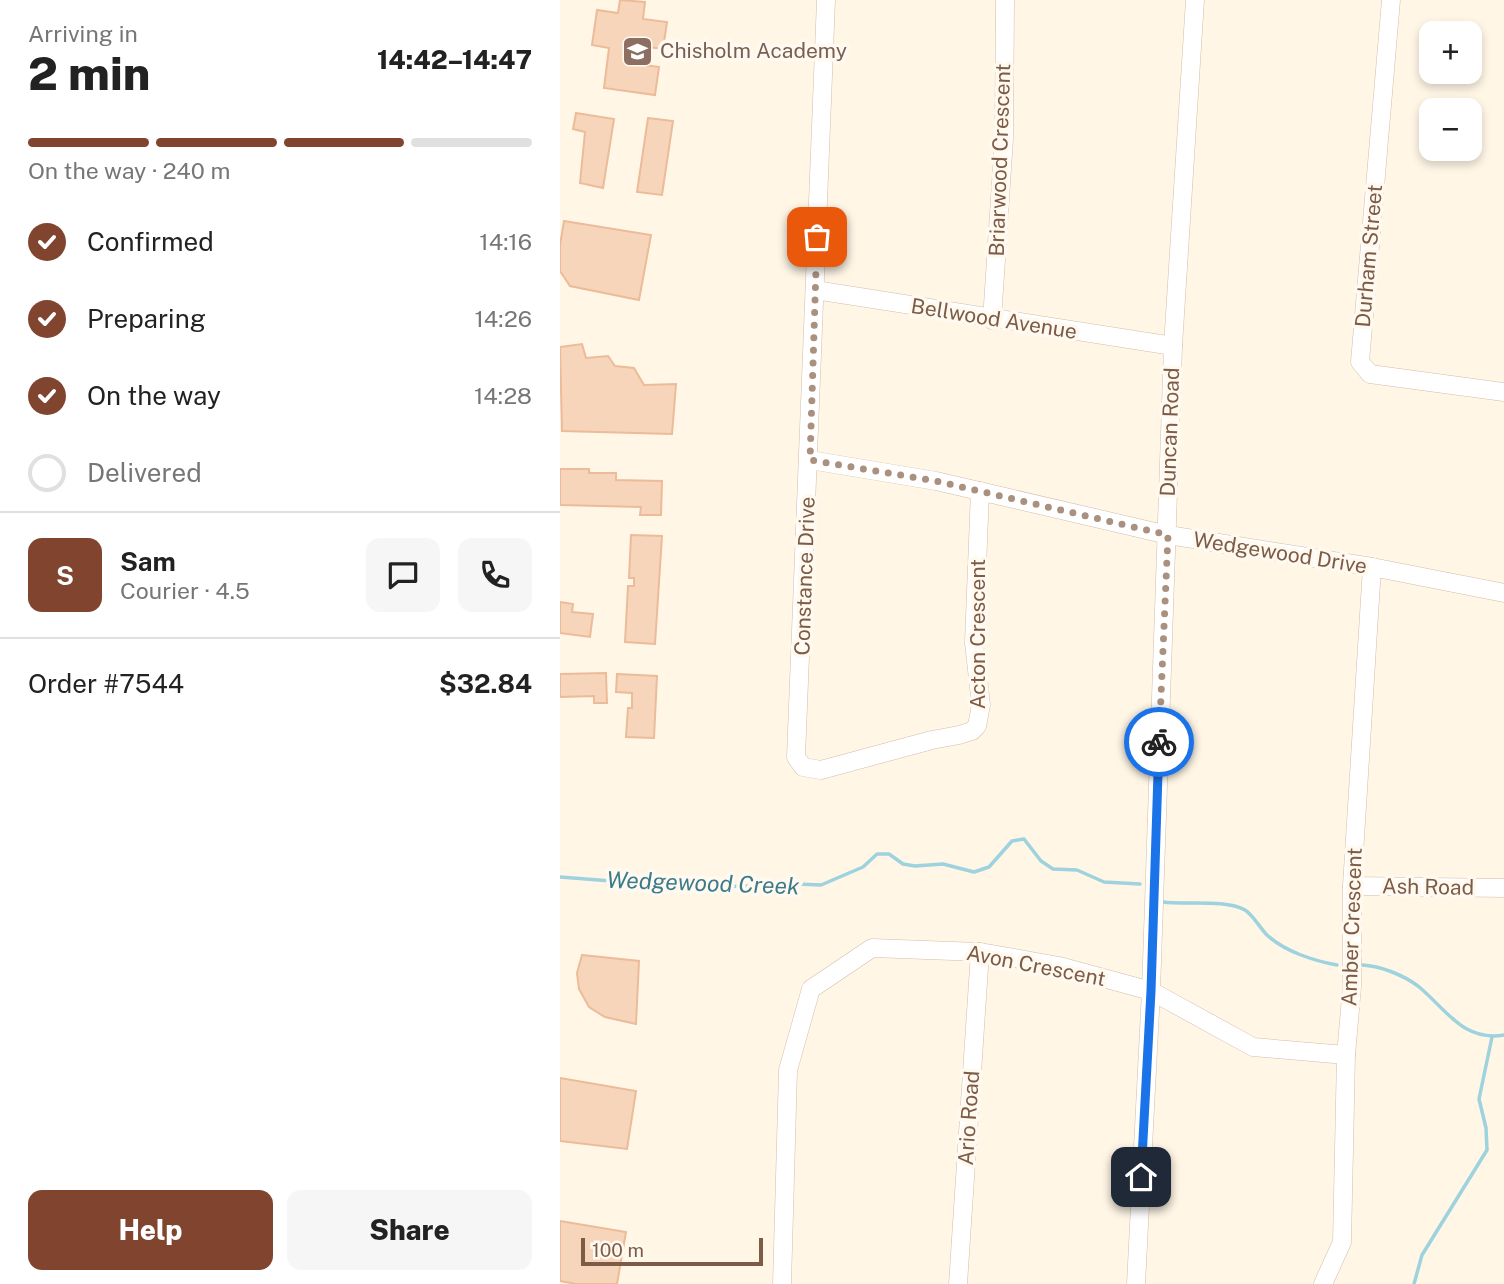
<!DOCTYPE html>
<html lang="en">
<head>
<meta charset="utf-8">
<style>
	:root { --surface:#fff; --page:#f6f6f6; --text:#222; --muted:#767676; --line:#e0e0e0; --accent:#81442f }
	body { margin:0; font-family:"Public Sans",sans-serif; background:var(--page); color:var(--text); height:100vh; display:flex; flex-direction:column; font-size:26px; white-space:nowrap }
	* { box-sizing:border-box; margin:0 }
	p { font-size:23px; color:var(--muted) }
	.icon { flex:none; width:38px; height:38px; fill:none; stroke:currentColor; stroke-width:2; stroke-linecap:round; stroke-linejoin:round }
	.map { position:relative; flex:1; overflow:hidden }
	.side { display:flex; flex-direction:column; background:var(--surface); width:560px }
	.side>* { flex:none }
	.fabs { position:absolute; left:859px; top:21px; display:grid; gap:14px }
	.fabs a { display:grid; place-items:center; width:63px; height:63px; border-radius:14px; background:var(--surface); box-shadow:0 4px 10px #0003; font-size:35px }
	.scale { position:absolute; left:21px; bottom:18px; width:182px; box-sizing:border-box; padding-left:7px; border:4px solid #7c5b47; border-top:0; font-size:19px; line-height:24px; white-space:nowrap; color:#7c5b47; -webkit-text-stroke:5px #fff9ef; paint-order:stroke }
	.pin { position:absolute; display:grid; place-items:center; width:60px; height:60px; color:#fff; margin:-30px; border-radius:14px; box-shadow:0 4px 10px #0006 }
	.courier { position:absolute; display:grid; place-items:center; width:70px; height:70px; margin:-35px; border:5px solid #1a73e8; border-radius:50%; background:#fff; color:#222; box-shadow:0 2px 9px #0007 }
	.summary em { font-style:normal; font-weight:800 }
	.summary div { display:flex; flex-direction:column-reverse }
	.summary { display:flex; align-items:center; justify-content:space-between; height:119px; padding:0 28px }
	h1 { font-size:46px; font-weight:800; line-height:52px }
	.bar { display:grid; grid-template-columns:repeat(4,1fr); gap:10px 7px; align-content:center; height:84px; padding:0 28px }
	.bar i { height:9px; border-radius:5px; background:var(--line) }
	.bar .on { background:var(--accent) }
	.bar p { grid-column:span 4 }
	.line { display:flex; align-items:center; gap:18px; padding:0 28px; border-top:2px solid var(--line) }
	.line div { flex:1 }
	.round { display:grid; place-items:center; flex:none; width:74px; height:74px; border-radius:14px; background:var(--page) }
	ol { padding:0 28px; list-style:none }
	li { display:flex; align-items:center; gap:21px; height:77px }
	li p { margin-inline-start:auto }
	li .icon { padding:7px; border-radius:50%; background:var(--accent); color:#fff; stroke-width:4 }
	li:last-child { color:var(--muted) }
	li i { width:38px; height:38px; border:4px solid var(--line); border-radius:50% }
	.button { display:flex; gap:14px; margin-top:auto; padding:14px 28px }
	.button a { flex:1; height:80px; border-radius:14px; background:var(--accent); color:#fff; font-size:28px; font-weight:800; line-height:80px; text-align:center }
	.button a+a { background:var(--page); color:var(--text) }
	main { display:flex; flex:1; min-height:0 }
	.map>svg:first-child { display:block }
</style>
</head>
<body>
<main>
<section class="side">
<div class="summary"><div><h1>2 min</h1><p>Arriving in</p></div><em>14:42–14:47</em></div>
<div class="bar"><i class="on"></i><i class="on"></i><i class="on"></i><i></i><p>On the way · 240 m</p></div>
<ol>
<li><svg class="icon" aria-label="check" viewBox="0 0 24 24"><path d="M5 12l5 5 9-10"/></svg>Confirmed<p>14:16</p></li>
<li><svg class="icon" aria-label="check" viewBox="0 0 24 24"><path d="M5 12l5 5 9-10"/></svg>Preparing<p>14:26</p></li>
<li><svg class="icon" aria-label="check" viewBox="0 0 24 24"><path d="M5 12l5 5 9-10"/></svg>On the way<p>14:28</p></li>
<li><i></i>Delivered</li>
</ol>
<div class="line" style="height:126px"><b class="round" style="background:var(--accent);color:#fff">S</b><div><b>Sam</b><p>Courier · 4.5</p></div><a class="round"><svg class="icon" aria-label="chat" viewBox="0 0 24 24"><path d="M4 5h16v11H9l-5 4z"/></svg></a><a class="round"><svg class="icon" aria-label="phone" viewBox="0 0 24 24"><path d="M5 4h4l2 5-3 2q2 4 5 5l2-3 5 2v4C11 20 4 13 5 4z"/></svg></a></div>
<div class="line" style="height:91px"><div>Order #7544</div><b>$32.84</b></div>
<div class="button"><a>Help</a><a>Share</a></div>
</section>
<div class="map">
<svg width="944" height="1284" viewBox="0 0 944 1284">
	<rect width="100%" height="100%" fill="#fff6e6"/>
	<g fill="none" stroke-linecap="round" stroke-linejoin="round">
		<g stroke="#9dd2de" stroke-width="3.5">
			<path d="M0 877 154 889 177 886H204L219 890 237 884 261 885 303 867 317 854H329L343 864 355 866 383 864 414 872 429 867 452 841 464 839 481 861 493 869 517 870 544 882 580 884"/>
			<path d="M603 902C625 905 666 899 685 910 693 915 700 928 707 935 724 951 754 961 777 965"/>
			<path d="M802 965C821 966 843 975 858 986 886 1009 903 1042 944 1035"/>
			<path d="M854 1284 862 1255 927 1150 926 1128 919 1099 932 1037"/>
		</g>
	</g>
	<g fill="#f7d5bb" stroke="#ecbb99" stroke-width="2">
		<path d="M60 0 85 2 83 19 107 22 103 49 73 45 70 63 99 67 95 95 44 88 49 48 32 45 37 10 58 13Z"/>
		<path d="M16 113 54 119 43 188 20 183 25 132 13 129Z"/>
		<path d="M88 118 113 121 102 195 77 192Z"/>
		<path d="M4 221 91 235 79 300 10 286 0 271V245Z"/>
		<path d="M22 344 26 358 48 356 55 366 74 368 84 385 116 384 112 434 2 431 0 347Z"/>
		<path d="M0 469H29V473H56V480L102 481 101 515H80L81 507 0 505Z"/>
		<path d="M71 535 102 536 95 644 65 642 68 586H74V578H69Z"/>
		<path d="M0 602 13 604 12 612 33 614 30 637 0 633Z"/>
		<path d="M46 673 47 703H34V696L0 697V674Z"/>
		<path d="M57 674 97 676 94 738 66 737 68 708H72V693L56 692Z"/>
		<path d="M22 955 79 961 76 1024 45 1017 29 1007 19 989 17 973Z"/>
		<path d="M0 1078 76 1091 67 1149 0 1141Z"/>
		<path d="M0 1221 66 1232 57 1284H16L0 1281Z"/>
	</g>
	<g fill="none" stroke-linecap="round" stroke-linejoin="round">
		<defs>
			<g id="minor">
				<path d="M266 0 236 757 243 767 261 770 372 740 399 735 412 731 417 726 421 705 414 643 420 491"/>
				<path d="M831 0 800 362 810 374 944 392"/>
				<path d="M255 290 613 346"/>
				<path d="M432 320 444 138 445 0"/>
				<path d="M250 460 376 481 608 535 812 567 944 593"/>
				<path d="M792 886 944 888"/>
				<path d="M222 1284 228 1070 251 989 312 948 420 952 499 966 591 991 693 1047 786 1055"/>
				<path d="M398 1284 420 952"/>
				<path d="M576 1284 591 991 613 346 635 0"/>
				<path d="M763 1284 782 1242 786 1055 792 986V886L812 567"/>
			</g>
		</defs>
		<use href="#minor" stroke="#d3bdaa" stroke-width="19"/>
		<use href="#minor" stroke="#fff" stroke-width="18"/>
	</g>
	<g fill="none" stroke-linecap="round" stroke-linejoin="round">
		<path stroke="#aa917f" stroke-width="7" stroke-dasharray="0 12.6" d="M257 237 250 460 376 481 608 535 599 742"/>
		<path stroke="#1a73e8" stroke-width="9" d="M581 1177 591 991 599 742"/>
	</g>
	<defs>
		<symbol id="school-square" viewBox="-11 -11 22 22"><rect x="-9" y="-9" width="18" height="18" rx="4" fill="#8d6e63" stroke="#fff9ef"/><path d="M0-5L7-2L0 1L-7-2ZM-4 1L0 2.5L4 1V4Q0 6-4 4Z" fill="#fff"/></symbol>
	</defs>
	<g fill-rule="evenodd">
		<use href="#school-square" x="60" y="34" width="35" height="35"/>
	</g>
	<g text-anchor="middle" stroke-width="7" stroke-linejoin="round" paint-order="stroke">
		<g font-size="21" fill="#785e54" stroke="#fff9ef" text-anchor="start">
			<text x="100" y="58">Chisholm Academy</text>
		</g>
		<g font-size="21" fill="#7c5b47" stroke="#fff9ef">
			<text transform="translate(440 160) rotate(-88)" y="7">Briarwood Crescent</text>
			<text transform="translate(809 256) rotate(-85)" y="7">Durham Street</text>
			<text transform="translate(434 319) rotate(9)" y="7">Bellwood Avenue</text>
			<text transform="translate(610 432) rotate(-88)" y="7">Duncan Road</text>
			<text transform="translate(720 553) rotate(9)" y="7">Wedgewood Drive</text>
			<text transform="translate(245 576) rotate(-88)" y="7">Constance Drive</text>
			<text transform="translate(418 634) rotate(-90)" y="7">Acton Crescent</text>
			<text transform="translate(868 887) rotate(1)" y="7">Ash Road</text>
			<text transform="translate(792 927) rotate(-88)" y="7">Amber Crescent</text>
			<text transform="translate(476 966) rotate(11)" y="7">Avon Crescent</text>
			<text transform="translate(409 1118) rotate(-86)" y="7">Ario Road</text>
		</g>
		<g font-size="23" font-style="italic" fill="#3b7b8a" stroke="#fff9ef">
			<text transform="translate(143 883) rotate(2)" y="8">Wedgewood Creek</text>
		</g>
	</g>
</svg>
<div class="fabs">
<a>+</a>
<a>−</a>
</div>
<div class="scale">100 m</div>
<div class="pin" style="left:257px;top:237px;background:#ea580c"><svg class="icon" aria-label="bag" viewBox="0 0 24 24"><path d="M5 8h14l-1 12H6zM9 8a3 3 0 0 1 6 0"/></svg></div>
<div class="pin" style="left:581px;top:1177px;background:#1f2937"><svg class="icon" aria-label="home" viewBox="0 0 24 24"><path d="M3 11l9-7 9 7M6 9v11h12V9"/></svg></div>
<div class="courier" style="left:599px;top:742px"><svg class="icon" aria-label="bike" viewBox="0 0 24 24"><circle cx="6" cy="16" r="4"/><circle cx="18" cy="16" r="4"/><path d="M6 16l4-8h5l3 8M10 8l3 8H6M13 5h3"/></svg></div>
</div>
</main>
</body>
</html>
